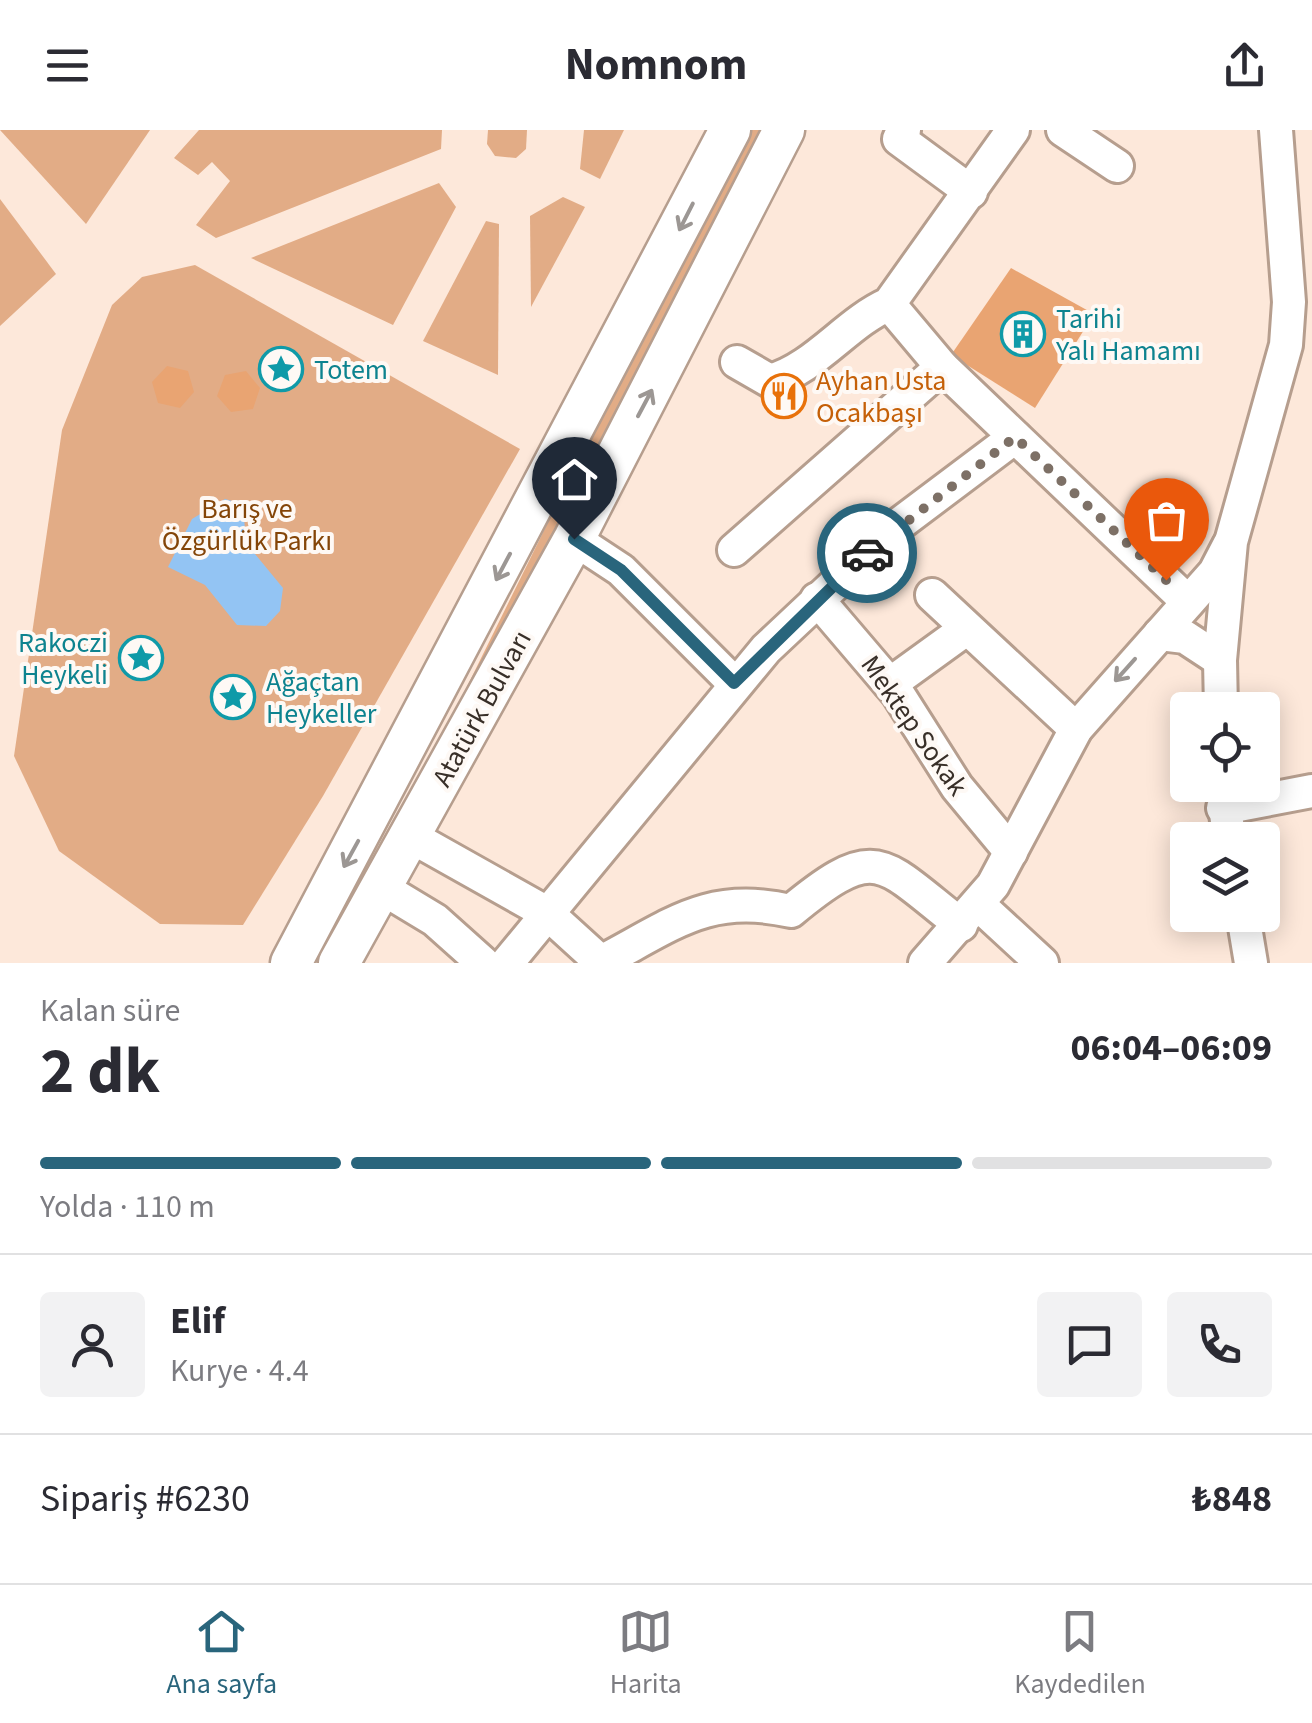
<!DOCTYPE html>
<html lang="tr">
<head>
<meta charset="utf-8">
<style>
	:root { --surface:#fff; --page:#f2f2f3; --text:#2b2b33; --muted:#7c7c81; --line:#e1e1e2; --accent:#29657c }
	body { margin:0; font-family:"Source Sans 3",sans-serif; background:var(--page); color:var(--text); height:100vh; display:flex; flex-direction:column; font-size:38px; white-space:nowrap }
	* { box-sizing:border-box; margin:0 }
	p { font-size:32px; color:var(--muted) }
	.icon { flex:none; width:55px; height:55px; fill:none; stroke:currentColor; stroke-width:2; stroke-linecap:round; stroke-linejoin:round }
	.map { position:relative; height:833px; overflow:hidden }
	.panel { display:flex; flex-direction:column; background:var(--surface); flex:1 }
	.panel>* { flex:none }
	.fabs { position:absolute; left:1170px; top:562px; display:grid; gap:20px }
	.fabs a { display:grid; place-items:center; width:110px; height:110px; border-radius:10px; background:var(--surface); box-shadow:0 5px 25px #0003; font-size:50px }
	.pin { position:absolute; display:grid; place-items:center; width:85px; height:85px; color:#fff; margin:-102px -42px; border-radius:50% 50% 50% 0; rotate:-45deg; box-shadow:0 0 10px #0007 }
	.pin .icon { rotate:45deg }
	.courier { position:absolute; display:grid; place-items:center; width:100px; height:100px; margin:-50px; border:8px solid #29657c; border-radius:50%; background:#fff; color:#222; box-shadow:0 2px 12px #0007 }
	.summary em { font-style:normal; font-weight:700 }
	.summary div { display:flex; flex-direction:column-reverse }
	.summary { display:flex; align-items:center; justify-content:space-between; height:170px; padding:0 40px }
	h1 { font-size:65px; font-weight:700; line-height:75px }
	.bar { display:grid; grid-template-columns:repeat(4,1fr); gap:15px 10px; align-content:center; height:120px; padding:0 40px }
	.bar i { height:12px; border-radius:8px; background:var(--line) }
	.bar .selected { background:var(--accent) }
	.bar p { grid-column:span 4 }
	.line { display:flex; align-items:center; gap:25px; padding:0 40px; border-top:2px solid var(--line) }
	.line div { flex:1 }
	.round { display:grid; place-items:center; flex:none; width:105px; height:105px; border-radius:10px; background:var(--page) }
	header { display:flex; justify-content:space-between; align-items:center; height:130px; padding:0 40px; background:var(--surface); font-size:45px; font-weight:700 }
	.dock { display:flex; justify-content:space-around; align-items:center; height:140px; border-top:2px solid var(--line); background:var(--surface); font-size:28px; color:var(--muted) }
	.dock a { display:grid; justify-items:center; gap:5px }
	.dock .selected { color:var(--accent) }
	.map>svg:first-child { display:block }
</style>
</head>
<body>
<header><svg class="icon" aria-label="menu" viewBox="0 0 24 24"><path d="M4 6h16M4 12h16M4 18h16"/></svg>Nomnom<svg class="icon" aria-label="share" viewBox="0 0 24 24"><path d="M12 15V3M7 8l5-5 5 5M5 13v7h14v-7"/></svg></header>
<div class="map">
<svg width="1312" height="833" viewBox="0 0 1312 833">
	<rect width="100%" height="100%" fill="#fde8da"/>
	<g fill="#e2ac86">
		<path d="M0 0H150L86 94Z"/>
		<path d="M199 0H442L441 19 216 108 196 95 230 51 212 32 198 45 174 28Z"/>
		<path d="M488 0H527L526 19 516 28 495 26 487 14Z"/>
		<path d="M584 0H624L600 49 580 39Z"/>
		<path d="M748 0H771L590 346 575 337Z"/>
		<path d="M439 53 456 77 393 195 251 128Z"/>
		<path d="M563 67 585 77 531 177 530 86Z"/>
		<path d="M0 69 56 144 0 196Z"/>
		<path d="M486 91 499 94 498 245 423 211Z"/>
		<path d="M195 135 520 319 323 666 243 795 160 794 59 721 14 626 62 300 112 175 142 147Z"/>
		<path d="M567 354 581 362 332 833H317L450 591Z"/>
	</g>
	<path fill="#93c4f3" d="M225 369 243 374 246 413 283 458 280 481 266 496 237 495 205 455 168 437 192 389Z"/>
	<g fill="#e9a472">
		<path d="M1011 138 1094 184 1035 278 951 225Z"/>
		<path d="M167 236 188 241 194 262 180 278 158 273 152 252Z"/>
		<path d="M246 241 260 258 253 279 231 282 217 266 225 245Z"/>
	</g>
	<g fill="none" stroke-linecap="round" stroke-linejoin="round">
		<defs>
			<g id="minor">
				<path d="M904 0 899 9 971 62"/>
				<path d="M1063 0 1117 36"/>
				<path d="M889 174 942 237 1188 472"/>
				<path d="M737 232 770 251C816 238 846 193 889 174L1013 0"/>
				<path d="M574 409 621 440 734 553"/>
				<path d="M734 420 942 237"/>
				<path d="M932 465 1076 599"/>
				<path d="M817 469 898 564 957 657 1011 722"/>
				<path d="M1160 504 1185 507 1220 530"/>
				<path d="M890 554 966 499"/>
				<path d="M1221 580 1220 530 1231 412 1286 215 1289 172 1276 0"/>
				<path d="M1223 655 1229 710"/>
				<path d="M1223 678 1312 661"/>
				<path d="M410 706 547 783 602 833"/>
				<path d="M382 758 435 790 483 833"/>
				<path d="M979 775 1042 833"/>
				<path d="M1243 785 1251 833"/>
				<path d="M601 832C672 795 708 762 791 781 878 709 881 733 961 795"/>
				<path d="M507 833 766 519 898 395 1015 307"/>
				<path d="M925 833 993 755 1076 599 1215 442 1229 415"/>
			</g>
			<g id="major">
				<path d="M291 833 730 0"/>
				<path d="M339 833 574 409 784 0"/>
			</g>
		</defs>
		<use href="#minor" stroke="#b69e8e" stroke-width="38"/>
		<use href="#major" stroke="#b69e8e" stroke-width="45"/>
		<use href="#minor" stroke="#fff" stroke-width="32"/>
		<use href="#major" stroke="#fff" stroke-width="40"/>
	</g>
	<defs><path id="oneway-shaft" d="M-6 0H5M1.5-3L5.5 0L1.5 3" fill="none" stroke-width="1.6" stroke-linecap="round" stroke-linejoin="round" transform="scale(2.5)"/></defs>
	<g stroke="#9c9794">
		<use href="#oneway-shaft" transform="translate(686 87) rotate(117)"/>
		<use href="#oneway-shaft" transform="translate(645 273) rotate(-62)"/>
		<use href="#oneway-shaft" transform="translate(503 437) rotate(118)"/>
		<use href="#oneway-shaft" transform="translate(1125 540) rotate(132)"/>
		<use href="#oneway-shaft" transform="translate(351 724) rotate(119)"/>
	</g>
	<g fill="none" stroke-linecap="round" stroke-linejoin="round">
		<path stroke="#7d7066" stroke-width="10" stroke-dasharray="0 18" d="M867 423 1015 307 1166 450"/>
		<path stroke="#29657c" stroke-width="12" d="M574 409 621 440 734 553 867 423"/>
	</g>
	<defs>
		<symbol id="building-ring" viewBox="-11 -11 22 22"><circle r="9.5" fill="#fef9f5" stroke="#0f9aa8" stroke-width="1.5"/><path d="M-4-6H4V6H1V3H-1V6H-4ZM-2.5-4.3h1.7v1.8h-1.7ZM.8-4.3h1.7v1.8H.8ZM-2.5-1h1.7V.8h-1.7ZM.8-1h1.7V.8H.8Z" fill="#0f9aa8"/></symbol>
		<symbol id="sight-ring" viewBox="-11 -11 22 22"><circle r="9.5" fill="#fef9f5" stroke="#0f9aa8" stroke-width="1.5"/><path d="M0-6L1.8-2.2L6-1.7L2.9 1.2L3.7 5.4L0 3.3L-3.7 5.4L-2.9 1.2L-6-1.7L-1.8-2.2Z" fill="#0f9aa8"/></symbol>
		<symbol id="restaurant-ring" viewBox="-11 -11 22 22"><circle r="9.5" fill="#fef9f5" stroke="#e8710a" stroke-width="1.5"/><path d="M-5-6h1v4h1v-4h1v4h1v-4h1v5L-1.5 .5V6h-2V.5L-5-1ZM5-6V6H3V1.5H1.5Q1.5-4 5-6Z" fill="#e8710a"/></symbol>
	</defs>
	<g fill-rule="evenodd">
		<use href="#building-ring" x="998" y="179" width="50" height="50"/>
		<use href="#sight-ring" x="256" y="214" width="50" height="50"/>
		<use href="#restaurant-ring" x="759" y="241" width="50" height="50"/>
		<use href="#sight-ring" x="116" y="503" width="50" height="50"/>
		<use href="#sight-ring" x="208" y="542" width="50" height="50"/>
	</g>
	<g text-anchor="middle" stroke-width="8" stroke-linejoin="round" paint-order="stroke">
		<g font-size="28" fill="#0d838f" stroke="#fef9f5" text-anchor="start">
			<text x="1056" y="198">Tarihi<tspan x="1056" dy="32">Yalı Hamamı</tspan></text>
			<text x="314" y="249">Totem</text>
			<text x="108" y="522" text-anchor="end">Rakoczi<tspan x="108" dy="32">Heykeli</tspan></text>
			<text x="266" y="561">Ağaçtan<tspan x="266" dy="32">Heykeller</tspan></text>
		</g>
		<g font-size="28" fill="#c56008" stroke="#fef9f5" text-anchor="start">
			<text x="816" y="260">Ayhan Usta<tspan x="816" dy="32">Ocakbaşı</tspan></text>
		</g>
		<g font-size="28" fill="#844508" stroke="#fef9f5">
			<text x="247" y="388">Barış ve<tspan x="247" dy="32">Özgürlük Parkı</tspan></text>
		</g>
		<g font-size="28" fill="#382f28" stroke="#fef9f5">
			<text transform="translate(481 578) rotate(-61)" y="10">Atatürk Bulvarı</text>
			<text transform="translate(915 595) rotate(55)" y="10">Mektep Sokak</text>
		</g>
	</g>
</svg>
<div class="fabs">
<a><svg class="icon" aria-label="locate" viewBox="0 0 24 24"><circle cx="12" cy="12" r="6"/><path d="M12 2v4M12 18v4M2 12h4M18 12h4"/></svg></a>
<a><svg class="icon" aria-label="layers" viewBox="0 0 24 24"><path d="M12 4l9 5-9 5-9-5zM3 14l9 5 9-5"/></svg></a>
</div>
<div class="pin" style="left:1166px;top:450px;background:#ea580c"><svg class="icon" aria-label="bag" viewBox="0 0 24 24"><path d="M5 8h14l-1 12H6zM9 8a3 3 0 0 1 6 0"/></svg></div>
<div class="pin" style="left:574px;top:409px;background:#1f2937"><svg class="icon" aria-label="home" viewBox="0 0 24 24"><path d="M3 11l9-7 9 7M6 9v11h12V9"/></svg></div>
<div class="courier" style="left:867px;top:423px"><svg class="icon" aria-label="car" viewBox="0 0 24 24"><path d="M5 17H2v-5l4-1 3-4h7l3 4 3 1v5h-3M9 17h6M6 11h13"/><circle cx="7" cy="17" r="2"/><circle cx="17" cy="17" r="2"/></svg></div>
</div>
<section class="panel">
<div class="summary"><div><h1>2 dk</h1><p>Kalan süre</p></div><em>06:04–06:09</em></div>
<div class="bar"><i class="selected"></i><i class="selected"></i><i class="selected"></i><i></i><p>Yolda · 110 m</p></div>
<div class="line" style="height:180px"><a class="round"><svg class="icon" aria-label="person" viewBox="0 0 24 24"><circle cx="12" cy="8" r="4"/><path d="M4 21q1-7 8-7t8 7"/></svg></a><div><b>Elif</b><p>Kurye · 4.4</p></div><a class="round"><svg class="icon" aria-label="chat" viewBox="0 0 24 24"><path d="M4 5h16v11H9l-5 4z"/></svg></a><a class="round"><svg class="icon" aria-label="phone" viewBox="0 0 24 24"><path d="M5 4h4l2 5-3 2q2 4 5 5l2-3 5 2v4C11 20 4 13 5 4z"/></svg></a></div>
<div class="line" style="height:130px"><div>Sipariş #6230</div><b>₺848</b></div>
</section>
<nav class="dock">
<a class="selected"><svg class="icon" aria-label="home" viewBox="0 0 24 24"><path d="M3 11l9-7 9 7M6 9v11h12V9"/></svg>Ana sayfa</a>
<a><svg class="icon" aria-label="map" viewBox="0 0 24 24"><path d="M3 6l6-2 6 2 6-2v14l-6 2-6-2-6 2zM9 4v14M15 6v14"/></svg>Harita</a>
<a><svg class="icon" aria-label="saved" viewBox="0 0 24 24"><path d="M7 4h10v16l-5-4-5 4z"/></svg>Kaydedilen</a>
</nav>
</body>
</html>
